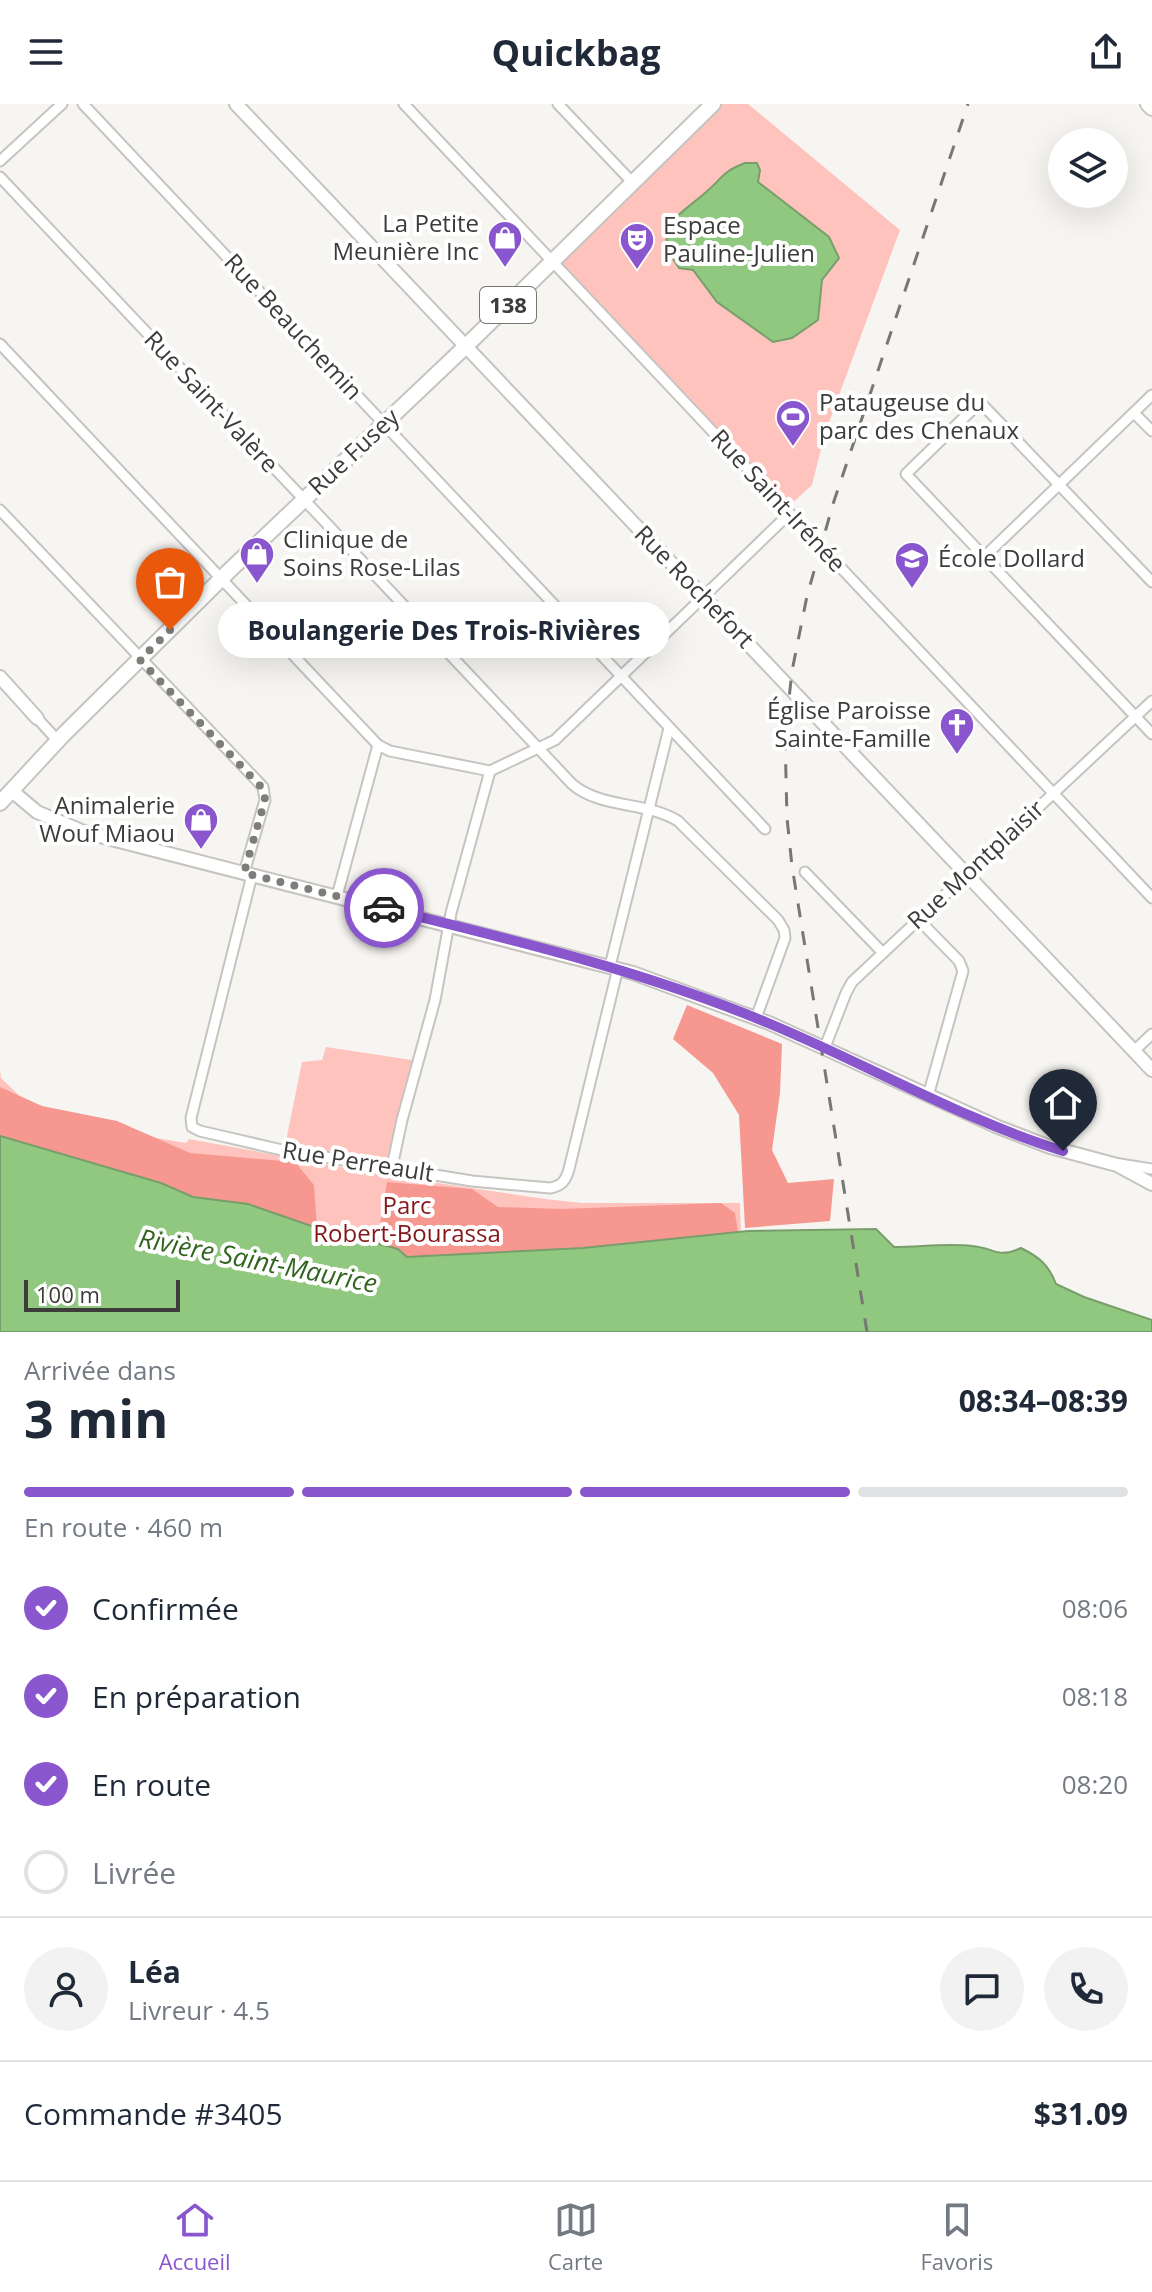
<!DOCTYPE html>
<html lang="fr">
<head>
<meta charset="utf-8">
<style>
	:root { --surface:#fff; --page:#f2f2f3; --text:#1f2937; --muted:#747a83; --line:#e0e1e3; --accent:#8956ce }
	body { margin:0; font-family:"Open Sans",sans-serif; background:var(--page); color:var(--text); height:100vh; display:flex; flex-direction:column; font-size:30px; white-space:nowrap }
	* { box-sizing:border-box; margin:0 }
	p { font-size:26px; color:var(--muted) }
	.icon { flex:none; width:44px; height:44px; fill:none; stroke:currentColor; stroke-width:2; stroke-linecap:round; stroke-linejoin:round }
	.map { position:relative; height:1228px; overflow:hidden }
	.drawer { display:flex; flex-direction:column; background:var(--surface); flex:1 }
	.drawer>* { flex:none }
	.fabs { position:absolute; left:1048px; top:24px; display:grid; gap:16px }
	.fabs a { display:grid; place-items:center; width:80px; height:80px; border-radius:50%; background:var(--surface); box-shadow:0 8px 32px #0002; font-size:40px }
	.scale { position:absolute; left:24px; bottom:20px; width:156px; box-sizing:border-box; padding-left:8px; border:4px solid #3d3c3a; border-top:0; font-size:22px; line-height:28px; white-space:nowrap; color:#3d3c3a; -webkit-text-stroke:6px #fff; paint-order:stroke }
	.pin { position:absolute; display:grid; place-items:center; width:68px; height:68px; color:#fff; margin:-82px -34px; border-radius:50% 50% 50% 0; rotate:-45deg; box-shadow:0 0 8px #0007 }
	.pin .icon { rotate:45deg }
	.courier { position:absolute; display:grid; place-items:center; width:80px; height:80px; margin:-40px; border:6px solid #8956ce; border-radius:50%; background:#fff; color:#222; box-shadow:0 2px 10px #0007 }
	.bubble { position:absolute; height:56px; border-radius:28px; background:var(--surface); box-shadow:0 8px 32px #0002; font-size:26px; font-weight:700; line-height:56px; text-align:center }
	.overview em { font-style:normal; font-weight:700 }
	.overview div { display:flex; flex-direction:column-reverse }
	.overview { display:flex; align-items:center; justify-content:space-between; height:136px; padding:0 24px }
	h1 { font-size:52px; font-weight:700; line-height:60px }
	.bar { display:grid; grid-template-columns:repeat(4,1fr); gap:12px 8px; align-content:center; height:96px; padding:0 24px }
	.bar i { height:10px; border-radius:6px; background:var(--line) }
	.bar .active { background:var(--accent) }
	.bar p { grid-column:span 4 }
	.line { display:flex; align-items:center; gap:20px; padding:0 24px; border-top:2px solid var(--line) }
	.line div { flex:1 }
	.round { display:grid; place-items:center; flex:none; width:84px; height:84px; border-radius:42px; background:var(--page) }
	ol { padding:0 24px; list-style:none }
	li { display:flex; align-items:center; gap:24px; height:88px }
	li p { margin-inline-start:auto }
	li .icon { padding:8px; border-radius:50%; background:var(--accent); color:#fff; stroke-width:4 }
	li:last-child { color:var(--muted) }
	li i { width:44px; height:44px; border:4px solid var(--line); border-radius:50% }
	header { display:flex; justify-content:space-between; align-items:center; height:104px; padding:0 24px; background:var(--surface); font-size:36px; font-weight:700 }
	.tabs { display:flex; justify-content:space-around; align-items:center; height:112px; border-top:2px solid var(--line); background:var(--surface); font-size:22px; color:var(--muted) }
	.tabs a { display:grid; justify-items:center; gap:4px }
	.tabs .active { color:var(--accent) }
	.map>svg:first-child { display:block }
</style>
</head>
<body>
<header><svg class="icon" aria-label="menu" viewBox="0 0 24 24"><path d="M4 6h16M4 12h16M4 18h16"/></svg>Quickbag<svg class="icon" aria-label="share" viewBox="0 0 24 24"><path d="M12 15V3M7 8l5-5 5 5M5 13v7h14v-7"/></svg></header>
<div class="map">
<svg width="1152" height="1228" viewBox="0 0 1152 1228">
	<rect width="100%" height="100%" fill="#f7f5f1"/>
	<g fill="#ffc3bd">
		<path d="M719 0H748L900 126 825 329 812 381 788 403 558 162Z"/>
		<path d="M326 943 412 956 388 1064 285 1042 302 958 322 956Z"/>
		<path d="M0 966 1 974 34 1006 98 1024 186 1039 189 1035 391 1072 545 1095 582 1099H740L741 1134 407 1159 0 1056Z"/>
	</g>
	<g fill="#f69890">
		<path d="M687 901 782 940 780 989 772 1046 788 1079 834 1075 830 1117 745 1124 739 1011 713 969 673 935Z"/>
		<path d="M0 983 42 1002 117 1017 190 1049 295 1058 314 1081 317 1124 248 1100 193 1093 161 1079 0 1032Z"/>
		<path d="M387 1078 472 1085 498 1103 562 1105 721 1099 735 1109 738 1129 583 1144 407 1153 398 1145 377 1139Z"/>
	</g>
	<g fill="#91c880" stroke="#789e6b" stroke-width="2">
		<path d="M745 59H757L760 66 758 78 829 133 839 154 822 176 818 216 792 234 773 238 717 198 693 166 679 164C650 124 676 114 705 89 722 75 721 68 745 59Z"/>
		<path d="M0 1032 161 1079 193 1093 248 1100 317 1124 398 1145 407 1153 583 1144 748 1127 876 1125 894 1143C920 1143 947 1139 972 1142 995 1144 997 1155 1021 1144 1039 1153 1049 1161 1056 1180L1084 1193 1152 1216V1228H0Z"/>
	</g>
	<g fill="none" stroke-linecap="round" stroke-linejoin="round">
		<defs>
			<g id="street">
				<path d="M83 0 765 725"/>
				<path d="M404 0 1152 794"/>
				<path d="M558 0 632 78"/>
				<path d="M0 57 62 0"/>
				<path d="M0 73 572 680C601 705 646 697 678 717L778 816 784 826 785 834 756 914"/>
				<path d="M0 240 378 641 337 792"/>
				<path d="M1134 309 1152 327"/>
				<path d="M0 406 263 683 265 696 244 769"/>
				<path d="M984 453 1152 291"/>
				<path d="M1152 478 980 298 906 370 1152 630"/>
				<path d="M37 614 58 637"/>
				<path d="M378 641 390 647 490 667"/>
				<path d="M805 768 883 849"/>
				<path d="M252 771 191 1014 192 1023 200 1027 282 1046 472 1077 550 1084C562 1082 566 1076 569 1065L618 864"/>
				<path d="M919 816 959 857 963 867 928 992"/>
				<path d="M610 862 669 624"/>
				<path d="M825 943 846 889 852 878 1152 597"/>
				<path d="M1134 947 1152 930"/>
				<path d="M1120 1060 1152 1065"/>
				<path d="M392 1063 402 1016 435 896 451 809 490 667 555 636 789 410"/>
			</g>
			<g id="secondary">
				<path d="M236 0 1152 966"/>
				<path d="M0 573 37 614"/>
				<path d="M12 687 37 708 84 728 633 869 769 919 998 1023 1050 1043 1117 1061 1152 1080"/>
			</g>
			<g id="primary">
				<path d="M1148 0 1152 4"/>
				<path d="M0 699 64 630 231 465 465 243 713 0"/>
			</g>
		</defs>
		<use href="#street" stroke="#c6c4c0" stroke-width="13"/>
		<use href="#secondary" stroke="#c6c4c0" stroke-width="16"/>
		<use href="#primary" stroke="#c6c4c0" stroke-width="18"/>
		<use href="#street" stroke="#fff" stroke-width="9"/>
		<use href="#secondary" stroke="#fff" stroke-width="12"/>
		<use href="#primary" stroke="#fff" stroke-width="14"/>
		<path stroke="#787774" stroke-width="3" stroke-dasharray="14 14" stroke-linecap="butt" d="M867 1228 792 762 787 714 785 632 792 567 807 492 833 400 968 0"/>
	</g>
	<g fill="none" stroke-linecap="round" stroke-linejoin="round">
		<path stroke="#7e7d7a" stroke-width="8" stroke-dasharray="0 14.4" d="M170 526 140 556 264 686 265 696 244 769 384 804"/>
		<path stroke="#8956ce" stroke-width="10" d="M384 804C514 836 644 867 768 919 867 960 961 1015 1063 1047"/>
	</g>
	<defs>
		<symbol id="shop-pin" viewBox="-11 -11 22 30"><path d="M0 17L-7.5 6A9.5 9.5 0 1 1 7.5 6Z" fill="#8956ce" stroke="#fff"/><path d="M-5-2.5h2.3a2.7 3.5 0 0 1 5.4 0H5L5.5 6h-11ZM-1.5-2.5h3a1.5 2.3 0 0 0-3 0Z" fill="#fff"/></symbol>
		<symbol id="theatre-pin" viewBox="-11 -11 22 30"><path d="M0 17L-7.5 6A9.5 9.5 0 1 1 7.5 6Z" fill="#8956ce" stroke="#fff"/><path d="M-5-5.5Q0-4 5-5.5V0Q5 5 0 6Q-5 5-5 0ZM-3.3-2.5H-1v1.5H-3.3ZM1-2.5H3.3v1.5H1ZM-2.8 1Q0 5.5 2.8 1Z" fill="#fff"/></symbol>
		<symbol id="stadium-pin" viewBox="-11 -11 22 30"><path d="M0 17L-7.5 6A9.5 9.5 0 1 1 7.5 6Z" fill="#8956ce" stroke="#fff"/><path d="M0-5a6.5 5 0 1 0 0 10a6.5 5 0 1 0 0-10ZM-3.5-1.8h7v3.6h-7Z" fill="#fff"/></symbol>
		<symbol id="school-pin" viewBox="-11 -11 22 30"><path d="M0 17L-7.5 6A9.5 9.5 0 1 1 7.5 6Z" fill="#8956ce" stroke="#fff"/><path d="M0-5L7-2L0 1L-7-2ZM-4 1L0 2.5L4 1V4Q0 6-4 4Z" fill="#fff"/></symbol>
		<symbol id="church-pin" viewBox="-11 -11 22 30"><path d="M0 17L-7.5 6A9.5 9.5 0 1 1 7.5 6Z" fill="#8956ce" stroke="#fff"/><path d="M-1.2-6h2.4v3.5h3.3v2.4h-3.3V6h-2.4V-.1h-3.3v-2.4h3.3Z" fill="#fff"/></symbol>
	</defs>
	<g fill-rule="evenodd">
		<use href="#shop-pin" x="485" y="114" width="40" height="54"/>
		<use href="#theatre-pin" x="617" y="116" width="40" height="54"/>
		<use href="#stadium-pin" x="773" y="293" width="40" height="54"/>
		<use href="#shop-pin" x="237" y="430" width="40" height="54"/>
		<use href="#school-pin" x="892" y="435" width="40" height="54"/>
		<use href="#church-pin" x="937" y="601" width="40" height="54"/>
		<use href="#shop-pin" x="181" y="696" width="40" height="54"/>
	</g>
	<g text-anchor="middle" stroke-width="8" stroke-linejoin="round" paint-order="stroke">
		<rect fill="#fff" stroke="#777675" stroke-width="2" x="480" y="183" width="56" height="36" rx="6"/>
		<g font-size="22" font-weight="bold" fill="#3d3c3a">
			<text x="508" y="209">138</text>
		</g>
		<g font-size="24" fill="#3d3c3a" stroke="#fff" text-anchor="start">
			<text x="479" y="128" text-anchor="end">La Petite<tspan x="479" dy="28">Meunière Inc</tspan></text>
			<text x="663" y="130">Espace<tspan x="663" dy="28">Pauline-Julien</tspan></text>
			<text x="819" y="307">Pataugeuse du<tspan x="819" dy="28">parc des Chenaux</tspan></text>
			<text x="283" y="444">Clinique de<tspan x="283" dy="28">Soins Rose-Lilas</tspan></text>
			<text x="938" y="463">École Dollard</text>
			<text x="931" y="615" text-anchor="end">Église Paroisse<tspan x="931" dy="28">Sainte-Famille</tspan></text>
			<text x="175" y="710" text-anchor="end">Animalerie<tspan x="175" dy="28">Wouf Miaou</tspan></text>
		</g>
		<g font-size="24" fill="#3d3c3a" stroke="#fff">
			<text transform="translate(293 223) rotate(47)" y="8">Rue Beauchemin</text>
			<text transform="translate(211 298) rotate(47)" y="8">Rue Saint-Valère</text>
			<text transform="translate(354 348) rotate(-43)" y="8">Rue Fusey</text>
			<text transform="translate(778 397) rotate(47)" y="8">Rue Saint-Irénée</text>
			<text transform="translate(694 483) rotate(46)" y="8">Rue Rochefort</text>
			<text transform="translate(976 761) rotate(-43)" y="8">Rue Montplaisir</text>
			<text transform="translate(358 1058) rotate(9)" y="8">Rue Perreault</text>
		</g>
		<g font-size="24" fill="#85171b" stroke="#fff">
			<text x="407" y="1110">Parc<tspan x="407" dy="28">Robert-Bourassa</tspan></text>
		</g>
		<g font-size="26" font-style="italic" fill="#31651f" stroke="#fff">
			<text transform="translate(258 1157) rotate(11)" y="9">Rivière Saint-Maurice</text>
		</g>
	</g>
</svg>
<div class="fabs">
<a><svg class="icon" aria-label="layers" viewBox="0 0 24 24"><path d="M12 4l9 5-9 5-9-5zM3 14l9 5 9-5"/></svg></a>
</div>
<div class="scale">100 m</div>
<div class="pin" style="left:170px;top:526px;background:#ea580c"><svg class="icon" aria-label="bag" viewBox="0 0 24 24"><path d="M5 8h14l-1 12H6zM9 8a3 3 0 0 1 6 0"/></svg></div>
<div class="pin" style="left:1063px;top:1047px;background:#1f2937"><svg class="icon" aria-label="home" viewBox="0 0 24 24"><path d="M3 11l9-7 9 7M6 9v11h12V9"/></svg></div>
<div class="courier" style="left:384px;top:804px"><svg class="icon" aria-label="car" viewBox="0 0 24 24"><path d="M5 17H2v-5l4-1 3-4h7l3 4 3 1v5h-3M9 17h6M6 11h13"/><circle cx="7" cy="17" r="2"/><circle cx="17" cy="17" r="2"/></svg></div>
<div class="bubble" style="left:218px;top:498px;width:452px">Boulangerie Des Trois-Rivières</div>
</div>
<section class="drawer">
<div class="overview"><div><h1>3 min</h1><p>Arrivée dans</p></div><em>08:34–08:39</em></div>
<div class="bar"><i class="active"></i><i class="active"></i><i class="active"></i><i></i><p>En route · 460 m</p></div>
<ol>
<li><svg class="icon" aria-label="check" viewBox="0 0 24 24"><path d="M5 12l5 5 9-10"/></svg>Confirmée<p>08:06</p></li>
<li><svg class="icon" aria-label="check" viewBox="0 0 24 24"><path d="M5 12l5 5 9-10"/></svg>En préparation<p>08:18</p></li>
<li><svg class="icon" aria-label="check" viewBox="0 0 24 24"><path d="M5 12l5 5 9-10"/></svg>En route<p>08:20</p></li>
<li><i></i>Livrée</li>
</ol>
<div class="line" style="height:144px"><a class="round"><svg class="icon" aria-label="person" viewBox="0 0 24 24"><circle cx="12" cy="8" r="4"/><path d="M4 21q1-7 8-7t8 7"/></svg></a><div><b>Léa</b><p>Livreur · 4.5</p></div><a class="round"><svg class="icon" aria-label="chat" viewBox="0 0 24 24"><path d="M4 5h16v11H9l-5 4z"/></svg></a><a class="round"><svg class="icon" aria-label="phone" viewBox="0 0 24 24"><path d="M5 4h4l2 5-3 2q2 4 5 5l2-3 5 2v4C11 20 4 13 5 4z"/></svg></a></div>
<div class="line" style="height:104px"><div>Commande #3405</div><b>$31.09</b></div>
</section>
<nav class="tabs">
<a class="active"><svg class="icon" aria-label="home" viewBox="0 0 24 24"><path d="M3 11l9-7 9 7M6 9v11h12V9"/></svg>Accueil</a>
<a><svg class="icon" aria-label="map" viewBox="0 0 24 24"><path d="M3 6l6-2 6 2 6-2v14l-6 2-6-2-6 2zM9 4v14M15 6v14"/></svg>Carte</a>
<a><svg class="icon" aria-label="saved" viewBox="0 0 24 24"><path d="M7 4h10v16l-5-4-5 4z"/></svg>Favoris</a>
</nav>
</body>
</html>
